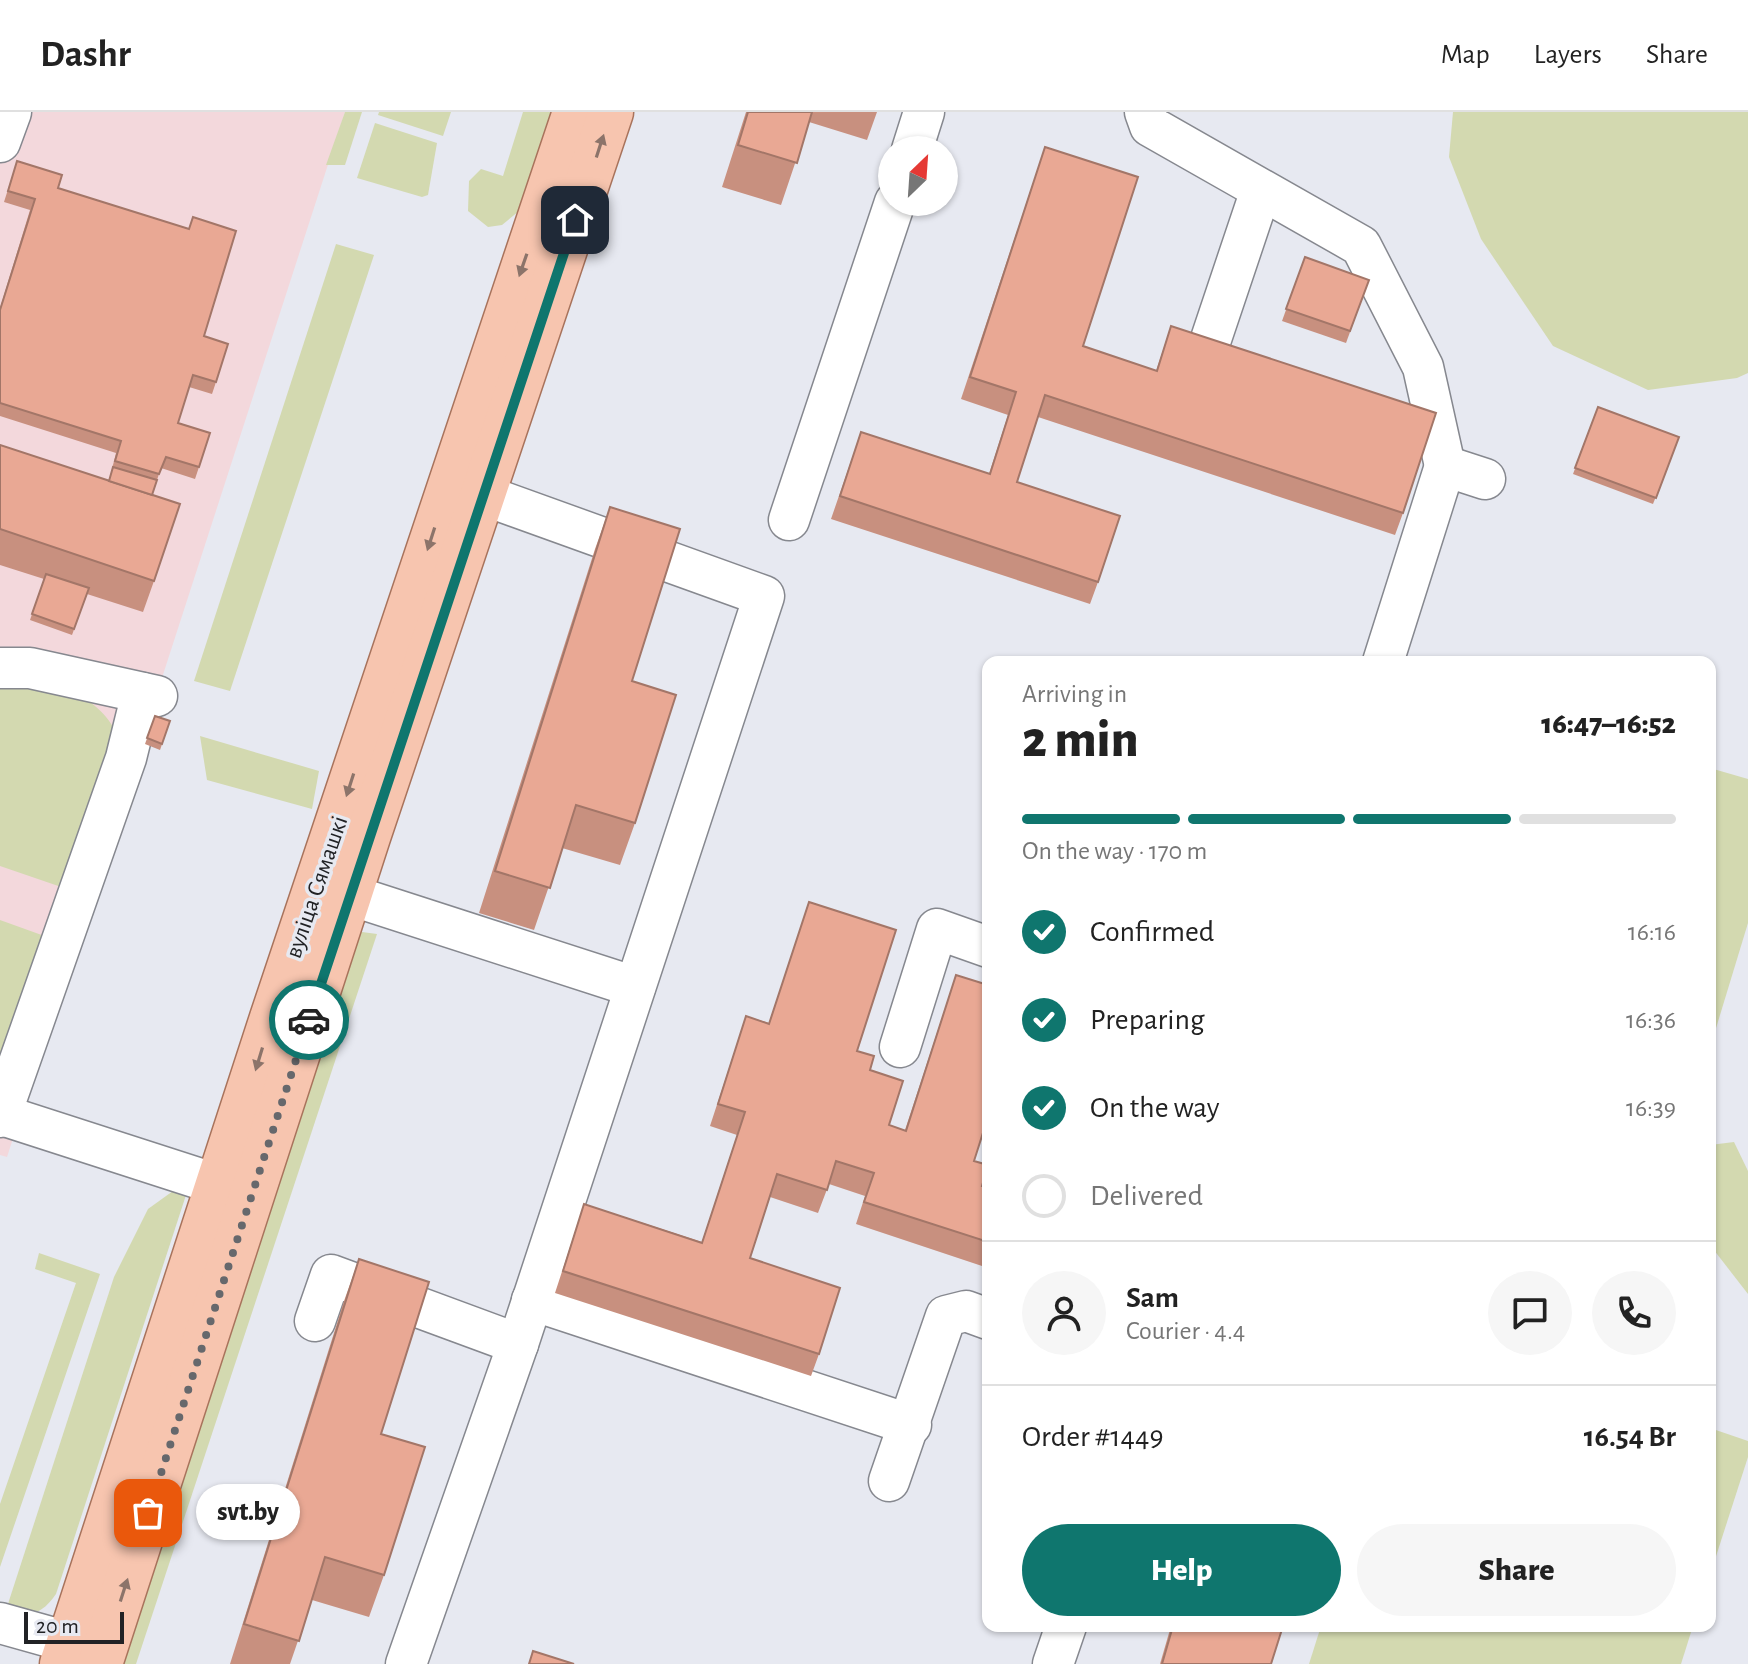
<!DOCTYPE html>
<html lang="en">
<head>
<meta charset="utf-8">
<style>
	:root { --surface:#fff; --page:#f6f6f6; --text:#222; --muted:#767676; --line:#e0e0e0; --accent:#0f766e }
	body { margin:0; font-family:"Alegreya Sans",sans-serif; background:var(--page); color:var(--text); height:100vh; display:flex; flex-direction:column; font-size:30px; white-space:nowrap }
	* { box-sizing:border-box; margin:0 }
	p { font-size:26px; color:var(--muted) }
	.icon { flex:none; width:44px; height:44px; fill:none; stroke:currentColor; stroke-width:2; stroke-linecap:round; stroke-linejoin:round }
	.map { position:relative; flex:1; overflow:hidden }
	.side { position:absolute; left:982px; top:544px; width:734px; height:976px; display:flex; flex-direction:column; background:var(--surface); border-radius:16px; box-shadow:0 2px 6px #0004 }
	.side>* { flex:none }
	.needle { width:52px; rotate:25deg }
	.fabs { position:absolute; left:878px; top:24px; display:grid; gap:16px }
	.fabs a { display:grid; place-items:center; width:80px; height:80px; border-radius:50%; background:var(--surface); box-shadow:0 2px 6px #0004; font-size:40px }
	.scale { position:absolute; left:24px; bottom:20px; width:100px; box-sizing:border-box; padding-left:8px; border:4px solid #212225; border-top:0; font-size:22px; line-height:28px; white-space:nowrap; color:#212225; -webkit-text-stroke:6px #e7e9f1; paint-order:stroke }
	.pin { position:absolute; display:grid; place-items:center; width:68px; height:68px; color:#fff; margin:-34px; border-radius:16px; box-shadow:0 4px 12px #0006 }
	.courier { position:absolute; display:grid; place-items:center; width:80px; height:80px; margin:-40px; border:6px solid #0f766e; border-radius:50%; background:#fff; color:#222; box-shadow:0 2px 10px #0007 }
	.bubble { position:absolute; height:56px; border-radius:28px; background:var(--surface); box-shadow:0 2px 6px #0004; font-size:26px; font-weight:800; line-height:56px; text-align:center }
	.headline em { font-style:normal; font-weight:800 }
	.headline div { display:flex; flex-direction:column-reverse }
	.headline { display:flex; align-items:center; justify-content:space-between; height:136px; padding:0 40px }
	h1 { font-size:52px; font-weight:800; line-height:60px }
	.bar { display:grid; grid-template-columns:repeat(4,1fr); gap:12px 8px; align-content:center; height:96px; padding:0 40px }
	.bar i { height:10px; border-radius:6px; background:var(--line) }
	.bar .on { background:var(--accent) }
	.bar p { grid-column:span 4 }
	.line { display:flex; align-items:center; gap:20px; padding:0 40px; border-top:2px solid var(--line) }
	.line div { flex:1 }
	.round { display:grid; place-items:center; flex:none; width:84px; height:84px; border-radius:42px; background:var(--page) }
	ol { padding:0 40px; list-style:none }
	li { display:flex; align-items:center; gap:24px; height:88px }
	li p { margin-inline-start:auto }
	li .icon { padding:8px; border-radius:50%; background:var(--accent); color:#fff; stroke-width:4 }
	li:last-child { color:var(--muted) }
	li i { width:44px; height:44px; border:4px solid var(--line); border-radius:50% }
	.button { display:flex; gap:16px; margin-top:auto; padding:16px 40px }
	.button a { flex:1; height:92px; border-radius:48px; background:var(--accent); color:#fff; font-size:32px; font-weight:800; line-height:92px; text-align:center }
	.button a+a { background:var(--page); color:var(--text) }
	header { display:flex; align-items:center; gap:48px; box-sizing:border-box; height:112px; padding:0 40px; background:var(--surface); border-bottom:2px solid var(--line) }
	header strong { font-size:38px }
	nav { display:flex; gap:44px; margin-inline-start:auto; font-size:28px }
	.map>svg:first-child { display:block }
</style>
</head>
<body>
<header>
<strong>Dashr</strong>
<nav><a>Map</a><a>Layers</a><a>Share</a></nav>
</header>
<div class="map">
<svg width="1748" height="1552" viewBox="0 0 1748 1552">
	<rect width="100%" height="100%" fill="#e7e9f1"/>
	<path fill="#f3d8dc" d="M0 0H345L7 1045 0 1043Z"/>
	<g fill="#d3d9b0">
		<path d="M345 0H362L345 53H326Z"/>
		<path d="M379 0H451L443 24 378 3Z"/>
		<path d="M523 0H554L519 99 502 113 488 115 468 99 469 69 481 57 503 64Z"/>
		<path d="M1453 0H1748V261L1737 266 1648 278 1553 234 1481 127 1449 45Z"/>
		<path d="M375 11 437 31 428 83 422 85 357 66Z"/>
		<path d="M336 132 374 143 230 579 194 569Z"/>
		<path d="M0 568C50 577 90 572 117 621L70 778 0 754Z"/>
		<path d="M200 624 319 659 312 697 207 668Z"/>
		<path d="M1710 656 1748 667V811L1710 936Z"/>
		<path d="M0 808 50 826 0 973Z"/>
		<path d="M362 820 377 822 136 1552H114L353 824Z"/>
		<path d="M1734 1030 1748 1059V1182L1710 1133V1033Z"/>
		<path d="M173 1079 187 1080 56 1482C41 1503 31 1505 6 1498L114 1165 148 1097Z"/>
		<path d="M39 1141 100 1162 0 1455V1392L76 1171 35 1157Z"/>
		<path d="M1710 1316 1748 1329V1345L1710 1463Z"/>
		<path d="M1321 1514H1693L1681 1552H1309Z"/>
	</g>
	<g fill="none" stroke-linecap="round" stroke-linejoin="round">
		<defs>
			<g id="minor">
				<path d="M1145 0 1150 14 1361 134 1423 255 1445 354"/>
				<path d="M0 30 11 0"/>
				<path d="M912 38 924 0"/>
				<path d="M1211 227 1261 78"/>
				<path d="M789 408 895 90"/>
				<path d="M1383 550 1445 354 1485 367"/>
				<path d="M0 556H30L157 584"/>
				<path d="M350 783 635 875"/>
				<path d="M900 935 937 817 988 835"/>
				<path d="M2 1003 247 1082"/>
				<path d="M0 1005 126 646 142 581"/>
				<path d="M532 1188 911 1313"/>
				<path d="M315 1209 331 1163 518 1232"/>
				<path d="M889 1369 946 1204 966 1199 988 1207"/>
				<path d="M0 1511 100 1539"/>
				<path d="M406 1552 518 1232 764 484 453 372"/>
				<path d="M1053 1552 1066 1514"/>
			</g>
			<g id="major">
				<path d="M62 1552 272 906 575 0"/>
				<path d="M100 1552 368 725 611 0"/>
			</g>
		</defs>
		<use href="#minor" stroke="#86888f" stroke-width="43"/>
		<use href="#major" stroke="#a8735c" stroke-width="47"/>
		<use href="#minor" stroke="#fff" stroke-width="40"/>
		<use href="#major" stroke="#f7c5af" stroke-width="44"/>
	</g>
	<g fill="#c8907f">
		<path d="M746 0H877L867 28 809 10 781 93 722 75Z"/>
		<path d="M1045 35 1083 234 1156 259 1171 214 1403 401 1395 423 1038 305 1017 370 1098 470 1090 492 831 407 861 320 989 362 1008 303 961 287Z"/>
		<path d="M17 49 58 76 204 224 216 270 212 282 189 275 178 311 199 355 195 367 161 356 152 383 154 469 143 500 87 482 72 523 30 508 44 467 0 453V333L109 369 116 341 0 304V196L30 98 4 90Z"/>
		<path d="M1305 145 1369 168 1346 231 1282 209Z"/>
		<path d="M1598 295 1679 325 1653 392 1573 362Z"/>
		<path d="M610 395 632 569 635 711 620 753 562 736 534 818 479 801 595 437Z"/>
		<path d="M155 604 170 609 160 638 145 632Z"/>
		<path d="M809 790 857 939 870 958 889 1013 905 1018 956 863 974 1049 982 1074 988 1076V1156L856 1112 865 1084 829 1072 818 1101 770 1085 750 1146 819 1242 811 1264 555 1181 584 1092 702 1130 737 1023 710 1014 746 904 769 911Z"/>
		<path d="M359 1147 381 1322 384 1463 369 1505 312 1488 290 1552H230L344 1189Z"/>
		<path d="M1171 1514H1283L1271 1552H1160Z"/>
	</g>
	<g fill="#e9a894" stroke="#a37668" stroke-width="2">
		<path d="M748 0H812L797 51 738 33Z"/>
		<path d="M1045 35 1138 65 1083 234 1157 259 1171 214 1436 301 1403 401 1045 283 1017 370 1120 404 1098 470 840 384 861 320 990 362 1016 280 970 265Z"/>
		<path d="M17 49 62 63 58 76 189 117 193 105 236 119 204 224 228 232 216 270 193 263 178 311 210 321 199 355 166 345 159 362 115 349 121 329 0 291V198L35 87 8 79Z"/>
		<path d="M1305 145 1369 168 1350 219 1286 197Z"/>
		<path d="M1598 295 1679 325 1656 386 1575 356Z"/>
		<path d="M0 333 180 392 154 469 0 417Z"/>
		<path d="M113 355 157 368 152 383 109 369Z"/>
		<path d="M610 395 680 417 632 569 676 583 635 711 576 693 550 776 495 759Z"/>
		<path d="M46 462 89 476 74 517 32 502Z"/>
		<path d="M155 604 170 609 162 632 147 626Z"/>
		<path d="M809 790 896 818 857 939 874 944 870 958 903 969 889 1013 906 1019 956 863 988 873V1005L974 1049 988 1053 982 1074 988 1076V1130L864 1090 874 1061 836 1049 827 1078 777 1062 750 1146 840 1176 819 1242 563 1159 584 1092 702 1131 745 1000 718 992 746 904 769 912Z"/>
		<path d="M359 1147 429 1170 381 1322 425 1335 384 1463 325 1445 299 1529 244 1512Z"/>
		<path d="M1173 1514H1283L1271 1552H1162Z"/>
		<path d="M533 1539 574 1552H529Z"/>
	</g>
	<defs><path id="oneway-solid" d="M-6-.8H1V-3.2L6.5 0L1 3.2V.8H-6Z" transform="scale(2)"/></defs>
	<g fill="#8c746a">
		<use href="#oneway-solid" transform="translate(600 34) rotate(-72)"/>
		<use href="#oneway-solid" transform="translate(523 153) rotate(109)"/>
		<use href="#oneway-solid" transform="translate(431 427) rotate(108)"/>
		<use href="#oneway-solid" transform="translate(350 673) rotate(108)"/>
		<use href="#oneway-solid" transform="translate(259 947) rotate(107)"/>
		<use href="#oneway-solid" transform="translate(124 1478) rotate(-72)"/>
	</g>
	<g fill="none" stroke-linecap="round" stroke-linejoin="round">
		<path stroke="#66686c" stroke-width="8" stroke-dasharray="0 14.4" d="M148 1401 309 908"/>
		<path stroke="#0f766e" stroke-width="10" d="M309 908 575 108"/>
	</g>
	<g text-anchor="middle" stroke-width="7" stroke-linejoin="round" paint-order="stroke">
		<g font-size="24" fill="#212225" stroke="#e7e9f1">
			<text transform="translate(316 775) rotate(-71)" y="8">вуліца Сямашкі</text>
		</g>
	</g>
</svg>
<div class="fabs">
<a><svg class="needle" viewBox="-14 -14 28 28"><path d="M0-13l5 13h-10z" fill="#e53935"/><path d="M0 13l5-13h-10z" fill="#767676"/></svg></a>
</div>
<div class="scale">20 m</div>
<div class="pin" style="left:148px;top:1401px;background:#ea580c"><svg class="icon" aria-label="bag" viewBox="0 0 24 24"><path d="M5 8h14l-1 12H6zM9 8a3 3 0 0 1 6 0"/></svg></div>
<div class="pin" style="left:575px;top:108px;background:#1f2937"><svg class="icon" aria-label="home" viewBox="0 0 24 24"><path d="M3 11l9-7 9 7M6 9v11h12V9"/></svg></div>
<div class="courier" style="left:309px;top:908px"><svg class="icon" aria-label="car" viewBox="0 0 24 24"><path d="M5 17H2v-5l4-1 3-4h7l3 4 3 1v5h-3M9 17h6M6 11h13"/><circle cx="7" cy="17" r="2"/><circle cx="17" cy="17" r="2"/></svg></div>
<div class="bubble" style="left:196px;top:1372px;width:104px">svt.by</div>
<section class="side">
<div class="headline"><div><h1>2 min</h1><p>Arriving in</p></div><em>16:47–16:52</em></div>
<div class="bar"><i class="on"></i><i class="on"></i><i class="on"></i><i></i><p>On the way · 170 m</p></div>
<ol>
<li><svg class="icon" aria-label="check" viewBox="0 0 24 24"><path d="M5 12l5 5 9-10"/></svg>Confirmed<p>16:16</p></li>
<li><svg class="icon" aria-label="check" viewBox="0 0 24 24"><path d="M5 12l5 5 9-10"/></svg>Preparing<p>16:36</p></li>
<li><svg class="icon" aria-label="check" viewBox="0 0 24 24"><path d="M5 12l5 5 9-10"/></svg>On the way<p>16:39</p></li>
<li><i></i>Delivered</li>
</ol>
<div class="line" style="height:144px"><a class="round"><svg class="icon" aria-label="person" viewBox="0 0 24 24"><circle cx="12" cy="8" r="4"/><path d="M4 21q1-7 8-7t8 7"/></svg></a><div><b>Sam</b><p>Courier · 4.4</p></div><a class="round"><svg class="icon" aria-label="chat" viewBox="0 0 24 24"><path d="M4 5h16v11H9l-5 4z"/></svg></a><a class="round"><svg class="icon" aria-label="phone" viewBox="0 0 24 24"><path d="M5 4h4l2 5-3 2q2 4 5 5l2-3 5 2v4C11 20 4 13 5 4z"/></svg></a></div>
<div class="line" style="height:104px"><div>Order #1449</div><b>16.54 Br</b></div>
<div class="button"><a>Help</a><a>Share</a></div>
</section>
</div>
</body>
</html>
